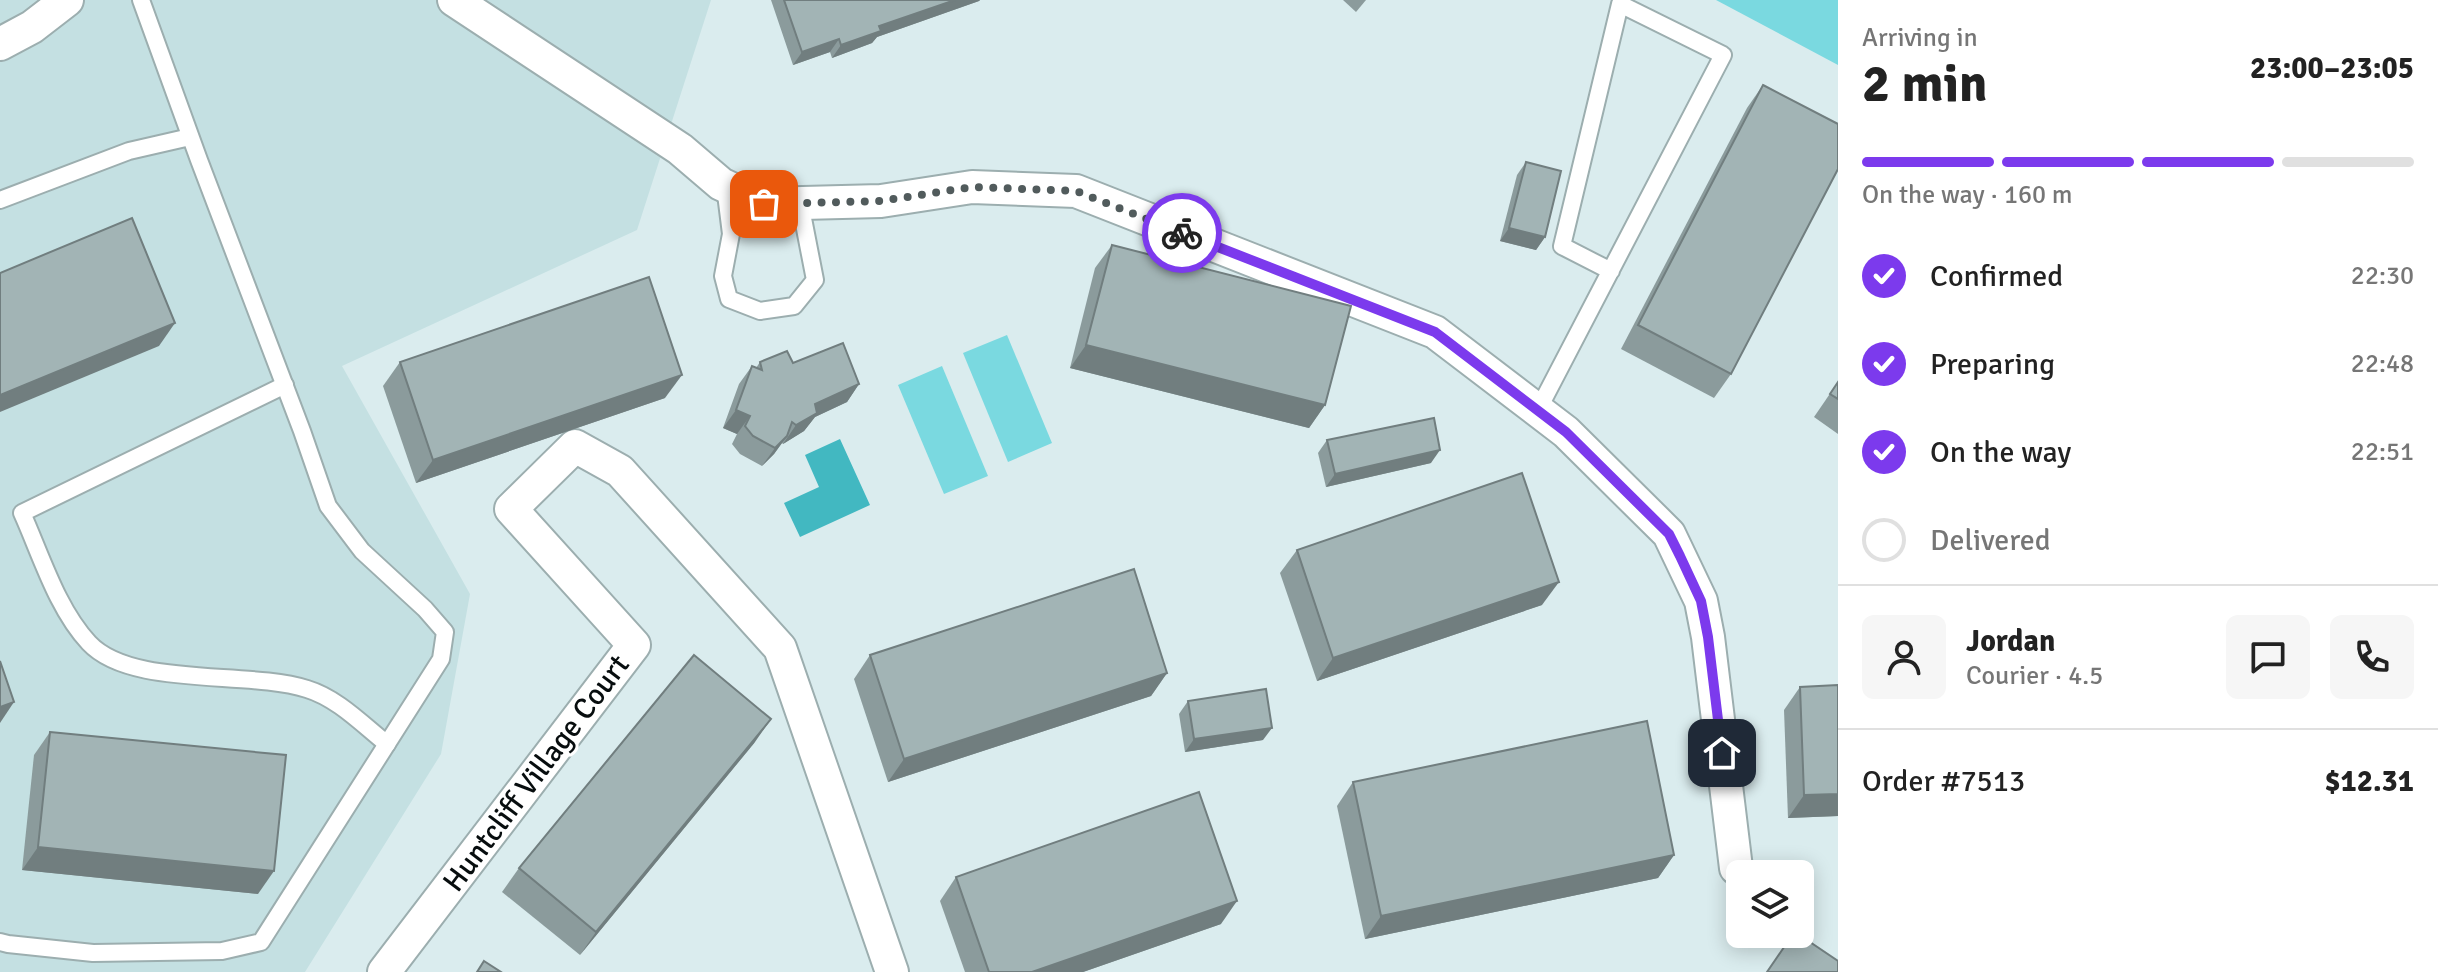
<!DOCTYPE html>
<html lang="en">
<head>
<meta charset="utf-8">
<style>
	:root { --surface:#fff; --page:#f6f6f6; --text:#222; --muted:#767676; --line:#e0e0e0; --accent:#7c3aed }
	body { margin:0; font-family:Signika,sans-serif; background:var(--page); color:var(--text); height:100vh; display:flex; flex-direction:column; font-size:30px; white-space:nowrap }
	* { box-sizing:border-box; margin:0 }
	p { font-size:26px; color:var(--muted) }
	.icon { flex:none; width:44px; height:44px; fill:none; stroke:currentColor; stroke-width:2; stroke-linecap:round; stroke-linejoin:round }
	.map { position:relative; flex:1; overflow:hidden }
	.sheet { display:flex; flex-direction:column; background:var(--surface); width:600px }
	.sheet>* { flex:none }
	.tools { position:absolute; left:1726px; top:860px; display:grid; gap:16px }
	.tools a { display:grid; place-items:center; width:88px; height:88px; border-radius:12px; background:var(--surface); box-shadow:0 4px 20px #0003; font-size:40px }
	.pin { position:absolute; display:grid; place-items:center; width:68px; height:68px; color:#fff; margin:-34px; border-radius:16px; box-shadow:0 4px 12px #0006 }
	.courier { position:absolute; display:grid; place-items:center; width:80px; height:80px; margin:-40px; border:6px solid #7c3aed; border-radius:50%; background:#fff; color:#222; box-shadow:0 2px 10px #0007 }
	.headline em { font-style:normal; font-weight:800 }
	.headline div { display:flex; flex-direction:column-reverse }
	.headline { display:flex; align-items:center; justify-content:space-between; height:136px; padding:0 24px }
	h1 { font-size:52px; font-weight:800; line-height:60px }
	.bar { display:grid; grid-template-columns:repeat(4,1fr); gap:12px 8px; align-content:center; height:96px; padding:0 24px }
	.bar i { height:10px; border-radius:6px; background:var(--line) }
	.bar .selected { background:var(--accent) }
	.bar p { grid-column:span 4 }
	.line { display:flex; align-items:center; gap:20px; padding:0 24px; border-top:2px solid var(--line) }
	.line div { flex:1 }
	.round { display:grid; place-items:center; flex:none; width:84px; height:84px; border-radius:12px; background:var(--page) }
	ol { padding:0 24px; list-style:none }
	li { display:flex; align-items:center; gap:24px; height:88px }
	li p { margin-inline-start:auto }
	li .icon { padding:8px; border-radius:50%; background:var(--accent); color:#fff; stroke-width:4 }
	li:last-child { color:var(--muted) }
	li i { width:44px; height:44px; border:4px solid var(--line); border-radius:50% }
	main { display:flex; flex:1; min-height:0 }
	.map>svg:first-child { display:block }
</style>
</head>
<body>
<main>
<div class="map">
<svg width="1838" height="972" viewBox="0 0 1838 972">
	<rect width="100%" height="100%" fill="#daecee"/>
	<path fill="#c4e0e2" d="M0 0H711L637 230 342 366 470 594 441 754 305 972H0Z"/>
	<g fill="#7ad9e0">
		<path d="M1716 0H1838V65Z"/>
		<path d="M1007 335 1052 443 1008 462 963 353Z"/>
		<path d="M942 366 988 476 944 494 898 385Z"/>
	</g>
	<path fill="#42b8c1" d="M840 439 870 505 800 537 784 503 819 487 805 455Z"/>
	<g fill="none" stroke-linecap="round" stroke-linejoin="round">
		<defs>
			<g id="lane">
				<path d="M725 186 731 234 723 276 729 299 760 311 794 306 815 280 800 203"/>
				<path d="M0 200 129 151 190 137"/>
				<path d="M285 385 22 513C41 555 57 609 89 643 131 688 247 670 307 689 337 698 362 724 387 744"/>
				<path d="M1538 410 1723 55 1620 4 1562 246 1611 271"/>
				<path d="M0 942 8 944 93 953 222 951 261 942 441 659 445 632 425 609 362 551 328 506 302 431 199 160 141 0"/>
			</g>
			<g id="street">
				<path d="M454 0 680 149 721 184 764 204 881 201 972 187 1076 191 1435 332 1566 432 1669 534 1701 601 1708 637 1736 868"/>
				<path d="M0 44 32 27 67 0"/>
				<path d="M384 972 634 645 511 509 575 446 620 471 780 648 892 972"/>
			</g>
		</defs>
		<use href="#lane" stroke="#9caeaf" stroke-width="20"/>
		<use href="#street" stroke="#9caeaf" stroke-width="36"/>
		<use href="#lane" stroke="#fff" stroke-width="16"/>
		<use href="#street" stroke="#fff" stroke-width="32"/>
	</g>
	<g fill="#8b9b9c">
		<path d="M771 0H980L979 1 877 37 872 43 832 58 830 52 793 65Z"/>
		<path d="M1343 0H1366L1356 12Z"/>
		<path d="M1763 85 1731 374 1714 398 1621 349 1747 108Z"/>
		<path d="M1526 162 1545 237 1536 250 1500 241 1517 175Z"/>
		<path d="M1112 245 1325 405 1309 428 1070 368 1095 268Z"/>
		<path d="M400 362 665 398 416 483 383 386Z"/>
		<path d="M760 362 793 363 859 384 847 402 815 417 804 431 783 444 782 443 774 454 762 466 740 454 732 444 737 434 723 428 739 384 752 366 756 368Z"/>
		<path d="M1838 382V434L1814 417Z"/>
		<path d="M1327 440 1431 463 1326 487 1318 453Z"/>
		<path d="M1297 550 1542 605 1317 681 1280 573Z"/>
		<path d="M870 655 1167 673 1151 696 888 782 854 679Z"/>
		<path d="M1800 687 1838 816 1788 818 1784 710Z"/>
		<path d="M1188 701 1263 740 1185 752 1179 714Z"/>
		<path d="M50 732 258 894 22 870 34 755Z"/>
		<path d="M755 742 580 955 502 892 519 868Z"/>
		<path d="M1353 782 1674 855 1658 878 1365 939 1337 806Z"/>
		<path d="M956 877 1221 924 1083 972H965L940 901Z"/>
	</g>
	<g fill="#717e7f">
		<path d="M955 0H980L979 1 877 37 872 43 832 58 841 45 879 26Z"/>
		<path d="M839 39 830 52 793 65 802 52Z"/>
		<path d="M1509 228 1545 237 1536 250 1500 241Z"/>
		<path d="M175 323 159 346 0 412V395Z"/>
		<path d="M1086 345 1325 405 1309 428 1070 368Z"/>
		<path d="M682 375 665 398 416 483 433 460Z"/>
		<path d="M859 384 847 402 815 417 804 431 783 444 796 425 815 404Z"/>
		<path d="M736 410 750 416 737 434 723 428Z"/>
		<path d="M787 436 774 454 762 466 775 448Z"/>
		<path d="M1440 450 1431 463 1326 487 1335 474Z"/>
		<path d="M1559 582 1542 605 1317 681 1333 658Z"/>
		<path d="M1167 673 1151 696 888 782 904 759Z"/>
		<path d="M14 702 0 723V707Z"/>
		<path d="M771 719 755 742 580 955 596 932Z"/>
		<path d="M1272 728 1263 740 1185 752 1194 739Z"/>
		<path d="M1838 794V816L1788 818 1804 795Z"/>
		<path d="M38 847 274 871 258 894 22 870Z"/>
		<path d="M1674 855 1658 878 1365 939 1381 916Z"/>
		<path d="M1237 901 1221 924 1083 972H1032Z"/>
	</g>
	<g fill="#a2b4b5" stroke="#717e7f" stroke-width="2">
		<path d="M784 0H955L879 26 881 31 841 45 839 39 802 52Z"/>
		<path d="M1763 85 1838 124V169L1731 374 1638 325Z"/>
		<path d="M1526 162 1561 171 1545 237 1509 228Z"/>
		<path d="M132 218 175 323 0 395V273Z"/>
		<path d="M1112 245 1351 306 1325 405 1086 345Z"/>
		<path d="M649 277 682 375 433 460 400 362Z"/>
		<path d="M843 343 859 384 815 404 817 413 796 425 792 422 787 436 775 448 753 436 745 426 750 416 736 410 752 366 762 370 760 362 787 351 793 363Z"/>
		<path d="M1838 382V399L1830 394Z"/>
		<path d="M1434 418 1440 450 1335 474 1327 440Z"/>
		<path d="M1522 473 1559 582 1333 658 1297 550Z"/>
		<path d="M1134 569 1167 673 904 759 870 655Z"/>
		<path d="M694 655 771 719 596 932 519 868Z"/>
		<path d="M0 661 14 702 0 707Z"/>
		<path d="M1838 685V794L1804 795 1800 687Z"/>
		<path d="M1266 689 1272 728 1194 739 1188 701Z"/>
		<path d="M1647 721 1674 855 1381 916 1353 782Z"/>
		<path d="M50 732 286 755 274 871 38 847Z"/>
		<path d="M1199 792 1237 901 1032 972H989L956 877Z"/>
		<path d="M1793 934H1798L1838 961V972H1767Z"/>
		<path d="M484 961 501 972H477Z"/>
	</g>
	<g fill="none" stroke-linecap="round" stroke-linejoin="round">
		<path stroke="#515b5c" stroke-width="8" stroke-dasharray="0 14.4" d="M764 204 881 201 972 187 1076 191 1182 233"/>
		<path stroke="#7c3aed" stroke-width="10" d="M1182 233 1435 332 1566 432 1669 534 1680 556 1701 601 1708 637 1722 753"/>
	</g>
	<g text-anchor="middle" stroke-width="6" stroke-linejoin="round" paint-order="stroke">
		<g font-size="30" fill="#070d0e" stroke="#fff">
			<text transform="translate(536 773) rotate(-53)" y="10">Huntcliff Village Court</text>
		</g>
	</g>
</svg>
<div class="tools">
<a><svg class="icon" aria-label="layers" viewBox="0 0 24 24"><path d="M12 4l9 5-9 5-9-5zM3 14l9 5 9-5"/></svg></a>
</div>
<div class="pin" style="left:764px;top:204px;background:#ea580c"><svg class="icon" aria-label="bag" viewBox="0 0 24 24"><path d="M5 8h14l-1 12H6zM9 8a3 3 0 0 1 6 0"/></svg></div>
<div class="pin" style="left:1722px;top:753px;background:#1f2937"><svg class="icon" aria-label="home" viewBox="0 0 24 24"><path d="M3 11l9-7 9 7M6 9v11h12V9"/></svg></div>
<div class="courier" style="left:1182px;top:233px"><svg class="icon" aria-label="bike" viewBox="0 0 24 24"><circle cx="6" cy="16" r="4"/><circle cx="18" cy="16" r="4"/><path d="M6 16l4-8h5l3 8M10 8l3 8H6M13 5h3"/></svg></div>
</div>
<section class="sheet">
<div class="headline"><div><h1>2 min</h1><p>Arriving in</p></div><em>23:00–23:05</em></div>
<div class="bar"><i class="selected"></i><i class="selected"></i><i class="selected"></i><i></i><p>On the way · 160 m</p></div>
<ol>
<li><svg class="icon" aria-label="check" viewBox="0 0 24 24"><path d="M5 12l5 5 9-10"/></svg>Confirmed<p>22:30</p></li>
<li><svg class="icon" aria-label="check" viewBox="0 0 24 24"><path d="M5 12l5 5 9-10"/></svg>Preparing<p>22:48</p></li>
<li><svg class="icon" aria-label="check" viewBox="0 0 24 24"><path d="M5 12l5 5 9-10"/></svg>On the way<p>22:51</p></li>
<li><i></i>Delivered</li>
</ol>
<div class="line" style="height:144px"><a class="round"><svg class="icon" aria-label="person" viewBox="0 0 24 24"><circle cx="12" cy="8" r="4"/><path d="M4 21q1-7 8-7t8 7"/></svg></a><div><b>Jordan</b><p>Courier · 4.5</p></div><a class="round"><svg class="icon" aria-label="chat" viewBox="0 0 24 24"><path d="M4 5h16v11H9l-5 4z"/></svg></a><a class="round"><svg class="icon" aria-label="phone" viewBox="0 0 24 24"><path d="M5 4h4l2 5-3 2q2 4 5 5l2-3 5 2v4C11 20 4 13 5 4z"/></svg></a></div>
<div class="line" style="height:104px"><div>Order #7513</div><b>$12.31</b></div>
</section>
</main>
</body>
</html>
